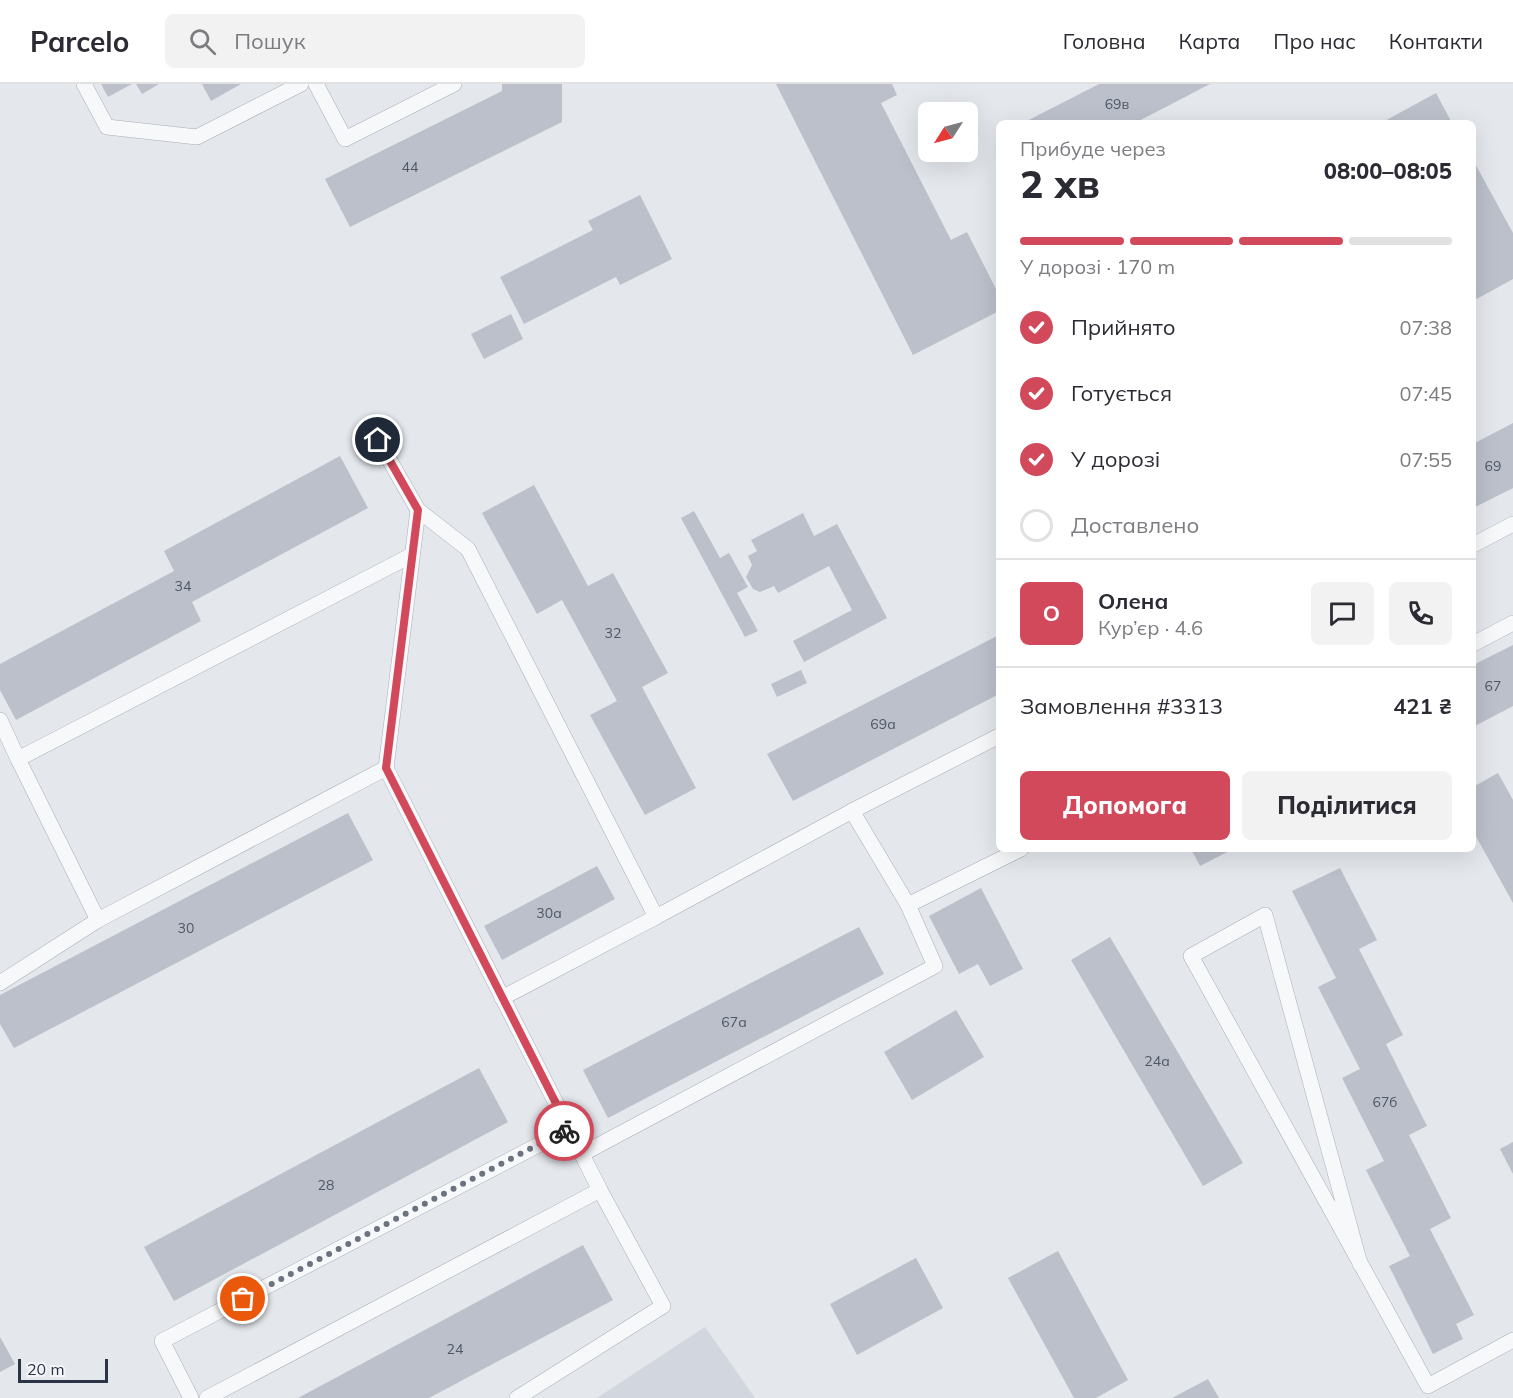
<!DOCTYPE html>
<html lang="uk">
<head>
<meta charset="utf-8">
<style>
	:root { --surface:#fff; --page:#f2f2f3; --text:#2b2b33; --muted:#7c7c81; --line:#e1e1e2; --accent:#d1495b }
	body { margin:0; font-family:Mulish,sans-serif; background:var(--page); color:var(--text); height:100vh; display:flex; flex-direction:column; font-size:22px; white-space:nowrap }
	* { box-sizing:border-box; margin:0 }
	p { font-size:20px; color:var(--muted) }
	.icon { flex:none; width:33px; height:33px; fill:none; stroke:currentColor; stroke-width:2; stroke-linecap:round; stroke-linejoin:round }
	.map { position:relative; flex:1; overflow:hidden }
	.details { position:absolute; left:996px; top:36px; width:480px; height:732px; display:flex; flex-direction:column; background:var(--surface); border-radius:9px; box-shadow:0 6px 24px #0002 }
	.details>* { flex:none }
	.needle { width:39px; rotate:234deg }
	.tools { position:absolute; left:918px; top:18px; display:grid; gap:12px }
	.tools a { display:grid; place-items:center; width:60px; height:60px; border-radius:9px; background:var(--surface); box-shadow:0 6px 24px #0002; font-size:30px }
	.scale { position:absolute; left:18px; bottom:15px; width:90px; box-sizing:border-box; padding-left:6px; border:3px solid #2b3445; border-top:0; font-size:16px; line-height:21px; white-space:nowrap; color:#2b3445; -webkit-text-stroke:4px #f4f6f9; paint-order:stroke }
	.pin { position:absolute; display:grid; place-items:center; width:51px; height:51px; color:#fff; margin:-26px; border:3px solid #fff; border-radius:50%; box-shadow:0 2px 6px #0007 }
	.courier { position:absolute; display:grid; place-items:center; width:60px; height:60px; margin:-30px; border:4px solid #d1495b; border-radius:50%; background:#fff; color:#222; box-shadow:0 2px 8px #0007 }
	.summary em { font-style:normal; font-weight:800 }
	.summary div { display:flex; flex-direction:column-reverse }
	.summary { display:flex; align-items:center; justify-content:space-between; height:102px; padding:0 24px }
	h1 { font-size:39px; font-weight:800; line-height:45px }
	.bar { display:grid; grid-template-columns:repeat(4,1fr); gap:9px 6px; align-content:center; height:72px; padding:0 24px }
	.bar i { height:8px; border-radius:4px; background:var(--line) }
	.bar .current { background:var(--accent) }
	.bar p { grid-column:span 4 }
	.line { display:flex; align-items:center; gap:15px; padding:0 24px; border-top:2px solid var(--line) }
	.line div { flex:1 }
	.round { display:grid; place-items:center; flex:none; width:63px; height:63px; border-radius:9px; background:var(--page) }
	ol { padding:0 24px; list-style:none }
	li { display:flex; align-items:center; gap:18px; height:66px }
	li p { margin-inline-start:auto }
	li .icon { padding:6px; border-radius:50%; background:var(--accent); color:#fff; stroke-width:4 }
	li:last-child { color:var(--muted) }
	li i { width:33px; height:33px; border:3px solid var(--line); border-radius:50% }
	.button { display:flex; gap:12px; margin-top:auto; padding:12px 24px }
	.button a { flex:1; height:69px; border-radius:9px; background:var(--accent); color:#fff; font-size:24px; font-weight:800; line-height:69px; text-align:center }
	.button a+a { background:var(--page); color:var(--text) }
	header { display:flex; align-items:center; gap:36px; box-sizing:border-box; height:84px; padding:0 30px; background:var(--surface); border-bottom:2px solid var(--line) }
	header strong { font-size:28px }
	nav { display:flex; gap:33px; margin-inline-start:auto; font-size:21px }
	.search { width:420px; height:54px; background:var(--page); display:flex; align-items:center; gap:15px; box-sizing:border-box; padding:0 21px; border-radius:9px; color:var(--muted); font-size:22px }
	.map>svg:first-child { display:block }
</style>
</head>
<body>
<header>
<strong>Parcelo</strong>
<div class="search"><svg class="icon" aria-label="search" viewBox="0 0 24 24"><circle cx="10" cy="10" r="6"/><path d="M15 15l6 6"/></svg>Пошук</div>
<nav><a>Головна</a><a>Карта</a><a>Про нас</a><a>Контакти</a></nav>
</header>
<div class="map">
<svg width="1513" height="1314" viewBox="0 0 1513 1314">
	<rect width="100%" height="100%" fill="#e4e7ec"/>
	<path fill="#d2d6de" d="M705 1243 755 1314H597Z"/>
	<g fill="#bbc0ca">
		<path d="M101 0H132L108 13Z"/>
		<path d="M136 0H159L142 10Z"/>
		<path d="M202 0H241L211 17Z"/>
		<path d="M502 0H562V38L350 143 325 95 502 7Z"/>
		<path d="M776 0H892L897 11 881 19 951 156 967 148 999 211V227L913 271Z"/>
		<path d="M1099 0H1210L1135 39H1023Z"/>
		<path d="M1436 9 1452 39H1381Z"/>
		<path d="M1473 76 1513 149V195L1473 217Z"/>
		<path d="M640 111 672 175 620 201 616 193 524 240 500 193 593 146 588 137Z"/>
		<path d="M511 230 523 255 484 275 471 250Z"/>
		<path d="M1513 339V404L1473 424V360Z"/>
		<path d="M340 372 368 424 192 518 201 537 16 636 0 606V580L174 487 164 467Z"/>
		<path d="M534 401 588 502 613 489 668 589 642 603 696 704 645 731 590 631 617 617 562 516 537 530 482 429Z"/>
		<path d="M694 427 720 474 729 469 748 503 737 509 758 547 745 553 681 434Z"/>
		<path d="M803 429 814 452 837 440 887 534 804 578 793 557 852 526 829 482 778 509 774 502 760 508 753 505 746 493 752 481 748 472 757 467 751 456Z"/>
		<path d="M999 551V610L793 717 767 670Z"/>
		<path d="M1513 561V622L1473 643V581Z"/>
		<path d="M801 586 807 599 777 613 771 600Z"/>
		<path d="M1498 689 1513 716V819L1473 747V703Z"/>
		<path d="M348 729 373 776 14 964 0 940V911Z"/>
		<path d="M1191 765H1233L1200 782Z"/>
		<path d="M597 782 615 815 502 876 484 842Z"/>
		<path d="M1340 784 1377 856 1359 865 1403 951 1386 960 1427 1042 1409 1051 1451 1134 1430 1145 1474 1231 1456 1240 1463 1255 1433 1270 1389 1182 1410 1172 1366 1086 1384 1077 1342 994 1360 985 1318 903 1336 894 1292 807Z"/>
		<path d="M981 804 1023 885 990 902 978 880 959 890 929 832Z"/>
		<path d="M859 843 884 890 608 1034 583 986Z"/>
		<path d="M1110 853 1243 1079 1203 1102 1071 876Z"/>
		<path d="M956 926 984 973 912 1016 884 968Z"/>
		<path d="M479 984 508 1038 174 1217 144 1163Z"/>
		<path d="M1513 1058V1090L1500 1065Z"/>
		<path d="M583 1161 613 1216 429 1314H298Z"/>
		<path d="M1058 1167 1128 1296 1096 1314H1074L1008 1194Z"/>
		<path d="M916 1174 943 1224 857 1271 830 1220Z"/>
		<path d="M0 1253 15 1280 0 1288Z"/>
		<path d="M1208 1295 1219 1314H1172Z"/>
	</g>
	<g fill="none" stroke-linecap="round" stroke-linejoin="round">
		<defs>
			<g id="service">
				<path d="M84 0 107 43 197 53 301 0"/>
				<path d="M316 0 345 55 454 0"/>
				<path d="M378 356 418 426 468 465 656 833 502 914"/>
				<path d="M418 426 386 684 600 1106 663 1222 517 1314"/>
				<path d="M1473 461 1513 440"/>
				<path d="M1473 560 1513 539"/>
				<path d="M0 636 18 675"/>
				<path d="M386 684 98 836 18 675 412 471"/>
				<path d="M908 821 1021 765"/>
				<path d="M656 833 852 727 999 652"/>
				<path d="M0 899 98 836"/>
				<path d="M582 1070 935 882 908 821 852 727"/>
				<path d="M1360 1180 1265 831 1191 872 1428 1302 1513 1256"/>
				<path d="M191 1314 162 1257 569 1045"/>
				<path d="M207 1314 600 1106"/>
			</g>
		</defs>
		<use href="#service" stroke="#a9aeb7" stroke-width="16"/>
		<use href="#service" stroke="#f7f8fa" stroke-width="15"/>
	</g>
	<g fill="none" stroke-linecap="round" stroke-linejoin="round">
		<path stroke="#6c737f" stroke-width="6" stroke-dasharray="0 10.8" d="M243 1215 564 1047"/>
		<path stroke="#d1495b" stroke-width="8" d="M378 356 418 426 386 684 569 1045 564 1047"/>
	</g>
	<g text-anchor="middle" stroke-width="5" stroke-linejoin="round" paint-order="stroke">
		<g font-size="14" fill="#4f5766">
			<text x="1117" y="25">69в</text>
			<text x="410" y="88">44</text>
			<text x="1493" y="387">69</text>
			<text x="183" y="507">34</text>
			<text x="613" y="554">32</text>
			<text x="1493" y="607">67</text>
			<text x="883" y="645">69а</text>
			<text x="549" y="834">30а</text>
			<text x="186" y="849">30</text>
			<text x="734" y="943">67а</text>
			<text x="1157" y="982">24а</text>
			<text x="1385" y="1023">67б</text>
			<text x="326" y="1106">28</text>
			<text x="455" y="1270">24</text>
		</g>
	</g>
</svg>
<div class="tools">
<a><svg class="needle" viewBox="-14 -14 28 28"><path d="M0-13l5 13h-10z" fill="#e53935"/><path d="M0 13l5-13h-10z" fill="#7c7c81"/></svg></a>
</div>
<div class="scale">20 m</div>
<div class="pin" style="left:243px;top:1215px;background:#ea580c"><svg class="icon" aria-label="bag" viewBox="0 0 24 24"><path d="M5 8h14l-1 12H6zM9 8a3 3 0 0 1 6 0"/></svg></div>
<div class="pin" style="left:378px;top:356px;background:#1f2937"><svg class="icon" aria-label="home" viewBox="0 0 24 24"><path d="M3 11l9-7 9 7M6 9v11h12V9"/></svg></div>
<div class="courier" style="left:564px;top:1047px"><svg class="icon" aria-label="bike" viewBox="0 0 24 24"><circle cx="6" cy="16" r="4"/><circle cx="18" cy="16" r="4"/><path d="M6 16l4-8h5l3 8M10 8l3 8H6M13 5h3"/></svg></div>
<section class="details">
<div class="summary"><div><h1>2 хв</h1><p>Прибуде через</p></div><em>08:00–08:05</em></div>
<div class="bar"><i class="current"></i><i class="current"></i><i class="current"></i><i></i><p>У дорозі · 170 m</p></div>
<ol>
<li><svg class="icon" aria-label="check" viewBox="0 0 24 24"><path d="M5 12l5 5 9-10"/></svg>Прийнято<p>07:38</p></li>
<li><svg class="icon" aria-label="check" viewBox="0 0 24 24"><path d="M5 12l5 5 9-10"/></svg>Готується<p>07:45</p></li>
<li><svg class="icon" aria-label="check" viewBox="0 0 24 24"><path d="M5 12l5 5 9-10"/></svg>У дорозі<p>07:55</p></li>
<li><i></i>Доставлено</li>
</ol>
<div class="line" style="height:108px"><b class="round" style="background:var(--accent);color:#fff">О</b><div><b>Олена</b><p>Кур’єр · 4.6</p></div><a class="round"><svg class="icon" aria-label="chat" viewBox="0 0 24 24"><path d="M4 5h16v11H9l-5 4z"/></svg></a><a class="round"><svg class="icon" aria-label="phone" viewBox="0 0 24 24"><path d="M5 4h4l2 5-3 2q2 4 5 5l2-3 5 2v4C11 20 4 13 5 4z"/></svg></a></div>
<div class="line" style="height:78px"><div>Замовлення #3313</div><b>421 ₴</b></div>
<div class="button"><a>Допомога</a><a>Поділитися</a></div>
</section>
</div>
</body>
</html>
